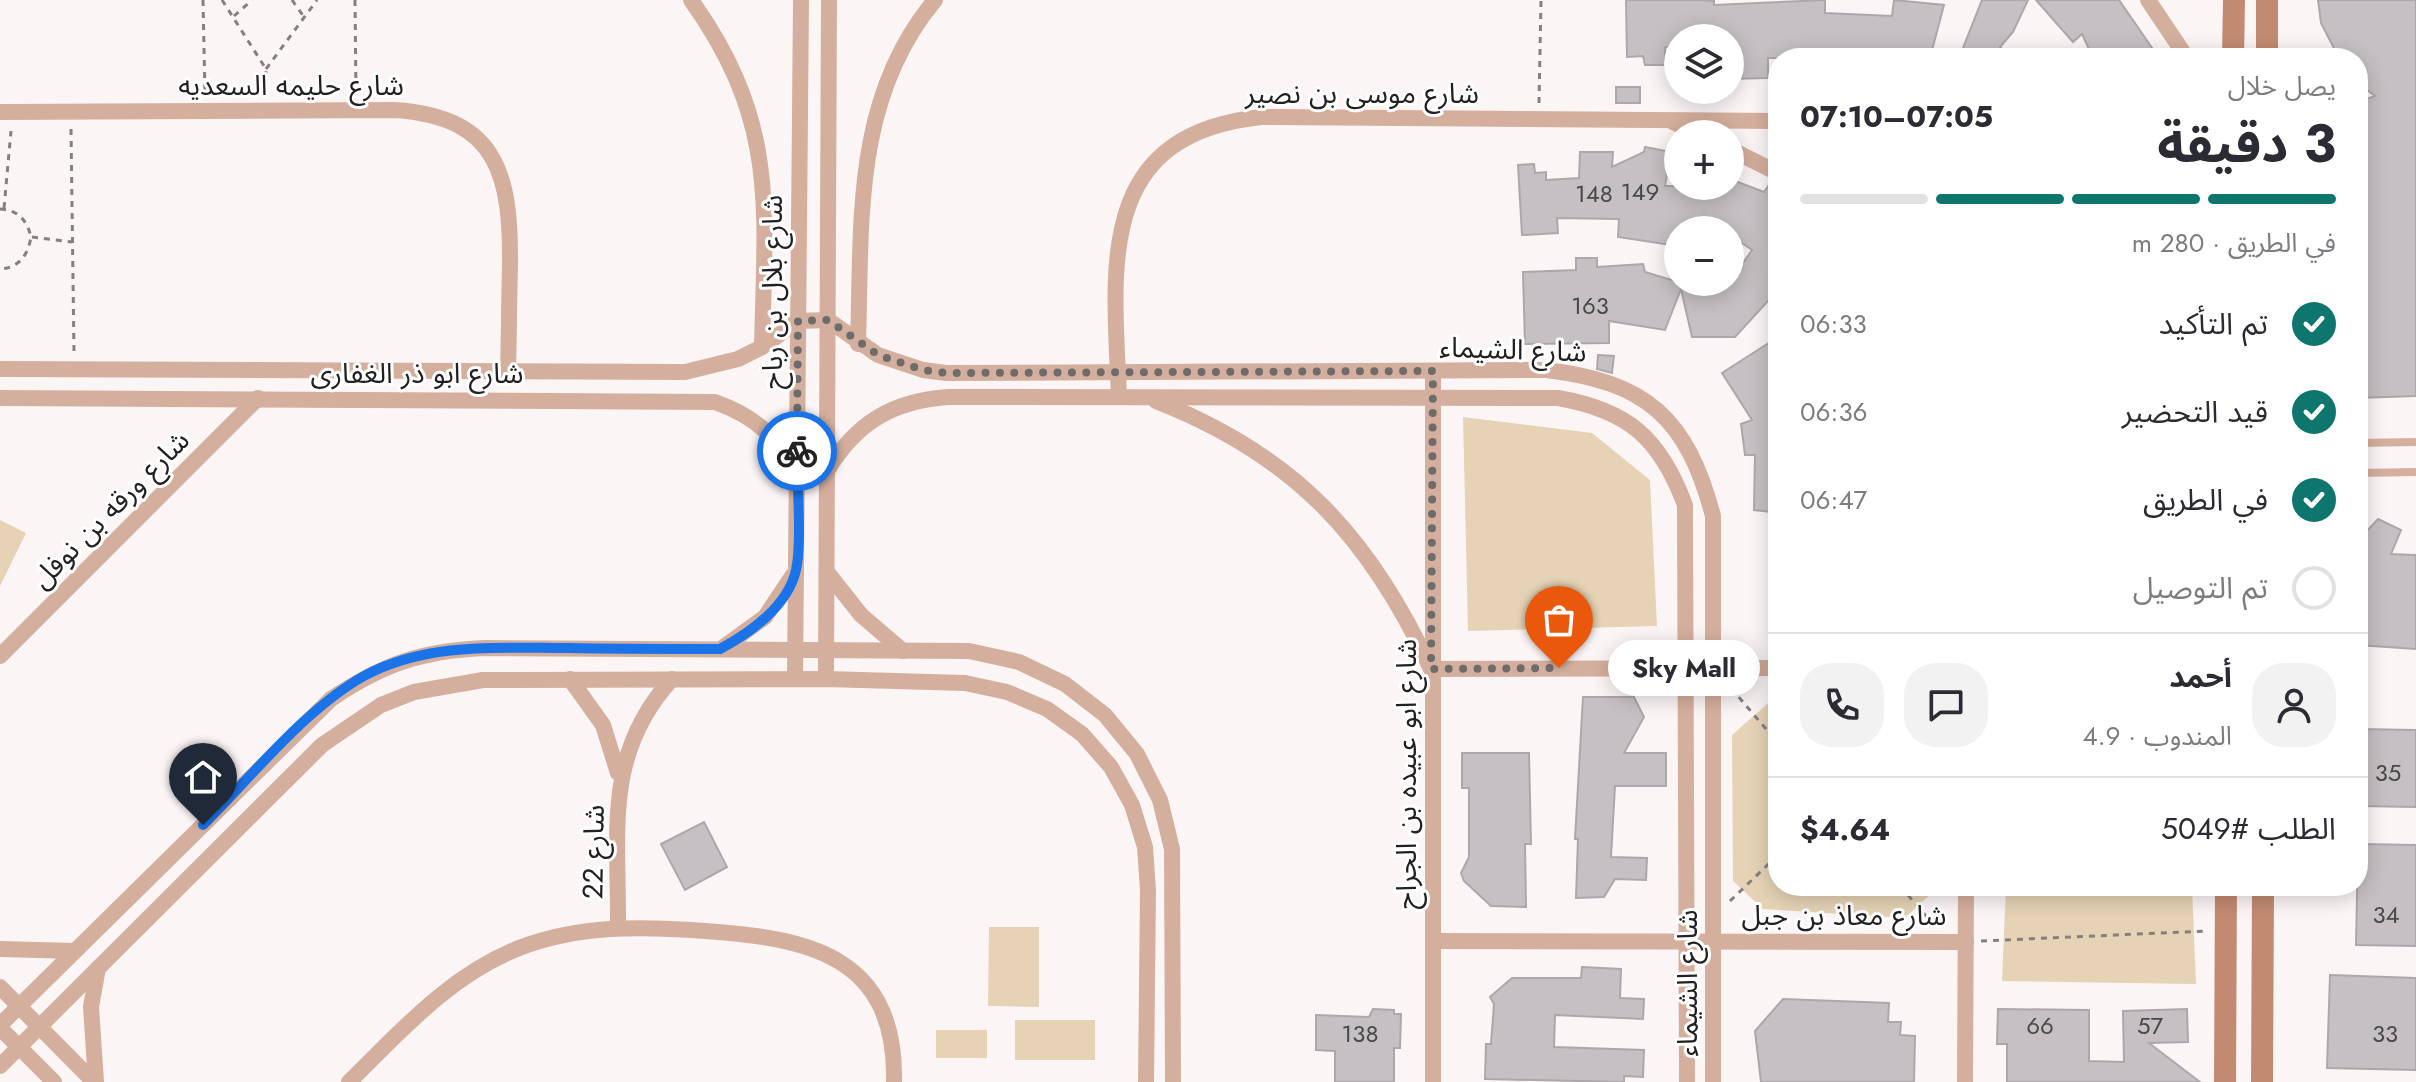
<!DOCTYPE html>
<html lang="ar">
<head>
<meta charset="utf-8">
<style>
	:root { --surface:#fff; --page:#f2f2f3; --text:#2b2b33; --muted:#7c7c81; --line:#e1e1e2; --accent:#0f766e }
	body { margin:0; font-family:Jost,"Noto Sans Arabic",sans-serif; background:var(--page); color:var(--text); direction:rtl; height:100vh; display:flex; flex-direction:column; font-size:30px; white-space:nowrap }
	* { box-sizing:border-box; margin:0 }
	p { font-size:26px; color:var(--muted) }
	.icon { flex:none; width:44px; height:44px; fill:none; stroke:currentColor; stroke-width:2; stroke-linecap:round; stroke-linejoin:round }
	.map { position:relative; flex:1; overflow:hidden; direction:ltr }
	.panel { position:absolute; left:1768px; top:48px; width:600px; height:848px; display:flex; flex-direction:column; background:var(--surface); border-radius:32px; box-shadow:0 4px 20px #0003; direction:rtl }
	.panel>* { flex:none }
	.buttons { position:absolute; left:1664px; top:24px; display:grid; gap:16px }
	.buttons a { display:grid; place-items:center; width:80px; height:80px; border-radius:50%; background:var(--surface); box-shadow:0 4px 20px #0003; font-size:40px }
	.pin { position:absolute; display:grid; place-items:center; width:68px; height:68px; color:#fff; margin:-82px -34px; border-radius:50% 50% 50% 0; rotate:-45deg; box-shadow:0 0 8px #0007 }
	.pin .icon { rotate:45deg }
	.courier { position:absolute; display:grid; place-items:center; width:80px; height:80px; margin:-40px; border:6px solid #1a73e8; border-radius:50%; background:#fff; color:#222; box-shadow:0 2px 10px #0007 }
	.bubble { position:absolute; height:56px; border-radius:28px; background:var(--surface); box-shadow:0 4px 20px #0003; font-size:26px; font-weight:700; line-height:56px; text-align:center; direction:rtl }
	.overview em { font-style:normal; font-weight:700 }
	.overview div { display:flex; flex-direction:column-reverse }
	.overview { display:flex; align-items:center; justify-content:space-between; height:136px; padding:0 32px }
	h1 { font-size:52px; font-weight:700; line-height:60px }
	.bar { display:grid; grid-template-columns:repeat(4,1fr); gap:12px 8px; align-content:center; height:96px; padding:0 32px }
	.bar i { height:10px; border-radius:6px; background:var(--line) }
	.bar .active { background:var(--accent) }
	.bar p { grid-column:span 4 }
	.line { display:flex; align-items:center; gap:20px; padding:0 32px; border-top:2px solid var(--line) }
	.line div { flex:1 }
	.round { display:grid; place-items:center; flex:none; width:84px; height:84px; border-radius:32px; background:var(--page) }
	ol { padding:0 32px; list-style:none }
	li { display:flex; align-items:center; gap:24px; height:88px }
	li p { margin-inline-start:auto }
	li .icon { padding:8px; border-radius:50%; background:var(--accent); color:#fff; stroke-width:4 }
	li:last-child { color:var(--muted) }
	li i { width:44px; height:44px; border:4px solid var(--line); border-radius:50% }
	.map>svg:first-child { display:block }
</style>
</head>
<body>
<div class="map">
<svg width="2416" height="1082" viewBox="0 0 2416 1082">
	<rect width="100%" height="100%" fill="#fcf5f6"/>
	<g fill="#e6d3b5">
		<path d="M1463 417 1592 433 1650 480 1657 626 1468 631Z"/>
		<path d="M0 520 26 533 0 586Z"/>
		<path d="M1773 699H1778V886H1939L1905 918 1763 909 1733 881 1732 735Z"/>
		<path d="M2006 886H2192L2196 984 2002 981Z"/>
		<path d="M989 927H1039V1007L988 1006Z"/>
		<rect x="1015" y="1020" width="80" height="40"/>
		<rect x="936" y="1030" width="51" height="28"/>
	</g>
	<g fill="#c5c0c3" stroke="#aca7aa" stroke-width="2">
		<path d="M1626 0H1703L1714 1V5L1825 0V13L1892 16 1894 0 1944 5 1930 58H1768V78L1730 79V38H1678V48L1665 47V65H1645L1643 56 1627 57Z"/>
		<path d="M1982 0H2028L2013 32 2000 47 2013 58H1959Z"/>
		<path d="M2036 0H2119L2159 58H2093L2082 34 2073 42Z"/>
		<path d="M2318 0H2416V396L2358 398V102L2375 96 2358 83V58H2339L2321 23Z"/>
		<rect x="1616" y="87" width="24" height="16"/>
		<path d="M1645 147 1671 152 1665 186H1730V179L1764 192 1771 182 1778 184V290L1735 337H1692L1681 289 1665 330 1609 321V343L1525 344 1523 272 1576 270V258H1597V267L1643 264 1645 272 1678 282H1730L1752 250 1730 235V230H1678V246L1618 237 1619 219 1557 218 1558 233 1522 235 1518 165 1534 164 1535 173 1546 172V180L1579 178 1580 152H1613L1612 167 1644 152Z"/>
		<path d="M1778 337V509L1772 512 1754 510 1755 455H1745L1741 424 1752 420 1722 373Z"/>
		<path d="M1598 355 1614 356 1612 373 1597 369Z"/>
		<path d="M2378 519 2401 530 2391 554 2416 555V649L2358 645V553L2365 533Z"/>
		<path d="M1583 697H1634L1644 717 1624 753H1666V786H1615L1611 857 1647 858 1646 880 1615 879 1604 897 1576 898 1578 839H1575Z"/>
		<path d="M2358 729 2416 730V807L2358 806Z"/>
		<path d="M1462 753H1529L1531 844H1525L1526 907 1491 906 1464 881 1461 873 1469 857V788H1462Z"/>
		<path d="M704 822 727 867 685 890 661 844Z"/>
		<path d="M2358 844 2416 845V946L2356 945Z"/>
		<path d="M1582 967 1621 969 1620 998 1644 999 1643 1019 1555 1015 1554 1047 1644 1050 1643 1077 1624 1076V1082L1485 1079 1486 1044H1491L1494 1004 1490 997 1512 978H1581Z"/>
		<path d="M2330 975 2416 978V1070L2327 1068Z"/>
		<path d="M1783 999 1889 1003 1888 1022H1901L1900 1035 1915 1036 1914 1082H1761L1755 1031Z"/>
		<path d="M1373 1009 1394 1010V1014H1401L1400 1048H1394V1082H1335V1051L1316 1050V1015L1369 1017Z"/>
		<path d="M1998 1009 2089 1010V1061L2124 1062 2123 1011 2187 1009 2188 1042 2149 1043 2200 1082H2007V1044H1997Z"/>
	</g>
	<g fill="none" stroke-linecap="round" stroke-linejoin="round">
		<g stroke="#848080" stroke-width="3" stroke-dasharray="6 6" stroke-linecap="butt">
			<path d="M203 0 205 95"/>
			<path d="M222 0 266 69V91"/>
			<path d="M292 0 304 17"/>
			<path d="M355 0 356 94"/>
			<path d="M234 16 252 0"/>
			<path d="M266 69 317 0"/>
			<path d="M1539 103 1541 0"/>
			<path d="M71 129 74 354"/>
			<path d="M4 208 11 131"/>
			<path d="M0 209C18 210 27 220 31 237 28 255 19 268 0 269"/>
			<path d="M32 237 72 242"/>
			<path d="M1731 688 1778 743"/>
			<path d="M1900 886 1932 923"/>
			<path d="M1730 901 1778 855"/>
			<path d="M1981 941 2206 931"/>
		</g>
		<g stroke="#d5af9e" stroke-width="8">
			<path d="M2358 443 2416 442"/>
			<path d="M2358 473 2416 472"/>
		</g>
		<g stroke="#d5af9e" stroke-width="16">
			<path d="M691 0C778 122 765 206 762 347"/>
			<path d="M2148 0 2187 58"/>
			<path d="M0 112 395 110C500 117 511 178 510 268 509 302 509 337 508 372"/>
			<path d="M1673 122 1698 134"/>
			<path d="M1730 149 1778 173"/>
			<path d="M858 344C862 224 852 99 935 0"/>
			<path d="M0 369 685 372 738 359 762 347 798 321 828 320 878 355 923 370 946 373 1546 370C1647 382 1687 418 1713 516V1082"/>
			<path d="M1119 397C1114 270 1093 135 1261 117L1778 121"/>
			<path d="M0 398 715 402C757 417 779 438 797 479"/>
			<path d="M1156 401C1294 455 1369 536 1431 669L1778 668"/>
			<path d="M827 471C856 423 892 401 948 397L1558 398C1628 410 1660 438 1685 505L1687 1082"/>
			<path d="M827 572 861 615 903 651"/>
			<path d="M721 649 765 617 793 575"/>
			<path d="M0 656 258 398"/>
			<path d="M570 679 603 725 618 773"/>
			<path d="M795 679 801 0"/>
			<path d="M826 679 829 0"/>
			<path d="M618 927C619 833 603 754 672 679"/>
			<path d="M1433 941 1966 942"/>
			<path d="M0 949 75 951"/>
			<path d="M0 987 94 1082"/>
			<path d="M0 1025 331 699C383 664 421 651 484 648L969 651 1019 662 1065 684 1105 715 1137 754 1160 800 1172 849 1173 1082"/>
			<path d="M0 1028 54 1082"/>
			<path d="M0 1066 322 745 381 705 414 692 483 680 826 679 965 683 1007 692 1047 709 1082 734 1111 767 1132 805 1145 847 1148 890 1146 1082"/>
			<path d="M96 1082 91 1007 98 968"/>
			<path d="M349 1082C401 1031 449 976 519 948 579 925 641 926 705 931 807 938 897 955 894 1082"/>
			<path d="M1433 1082V371"/>
			<path d="M1965 1082 1966 886"/>
		</g>
		<g stroke="#c28b71" stroke-width="22">
			<path d="M2233 58 2234 0"/>
			<path d="M2267 58V0"/>
			<path d="M2225 1082 2226 886"/>
			<path d="M2262 1082 2263 886"/>
		</g>
	</g>
	<g fill="none" stroke-linecap="round" stroke-linejoin="round">
		<path stroke="#6e6b6b" stroke-width="8" stroke-dasharray="0 14.4" d="M797 451 798 321 828 320 878 355 923 370 946 373 1433 371 1431 669 1559 668"/>
		<path stroke="#1a73e8" stroke-width="10" d="M203 825C251 777 305 709 364 676 427 642 499 648 567 648 618 649 669 649 720 649 750 633 788 606 796 570 802 544 797 481 797 451"/>
	</g>
	<g text-anchor="middle" stroke-width="6" stroke-linejoin="round" paint-order="stroke">
		<g font-size="24" fill="#4b4849">
			<text x="1640" y="200">149</text>
			<text x="1594" y="202">148</text>
			<text x="1590" y="314">163</text>
			<text x="2388" y="781">35</text>
			<text x="2386" y="923">34</text>
			<text x="2040" y="1034">66</text>
			<text x="2150" y="1034">57</text>
			<text x="1360" y="1042">138</text>
			<text x="2385" y="1042">33</text>
		</g>
		<g font-size="28" fill="#222020" stroke="#fff">
			<text x="291" y="95">شارع حليمه السعديه</text>
			<text x="1362" y="103">شارع موسى بن نصير</text>
			<text transform="translate(772 292) rotate(-90)" y="10">شارع بلال بن رباح</text>
			<text transform="translate(1513 349) rotate(2)" y="10">شارع الشيماء</text>
			<text x="417" y="383">شارع ابو ذر الغفارى</text>
			<text transform="translate(110 509) rotate(-45)" y="10">شارع ورقه بن نوفل</text>
			<text transform="translate(1406 774) rotate(-90)" y="10">شارع ابو عبيده بن الجراح</text>
			<text transform="translate(593 852) rotate(-89)" y="10">شارع 22</text>
			<text x="1844" y="925">شارع معاذ بن جبل</text>
			<text transform="translate(1687 983) rotate(-90)" y="10">شارع الشيماء</text>
		</g>
	</g>
</svg>
<div class="buttons">
<a><svg class="icon" aria-label="layers" viewBox="0 0 24 24"><path d="M12 4l9 5-9 5-9-5zM3 14l9 5 9-5"/></svg></a>
<a>+</a>
<a>−</a>
</div>
<div class="pin" style="left:1559px;top:668px;background:#ea580c"><svg class="icon" aria-label="bag" viewBox="0 0 24 24"><path d="M5 8h14l-1 12H6zM9 8a3 3 0 0 1 6 0"/></svg></div>
<div class="pin" style="left:203px;top:825px;background:#1f2937"><svg class="icon" aria-label="home" viewBox="0 0 24 24"><path d="M3 11l9-7 9 7M6 9v11h12V9"/></svg></div>
<div class="courier" style="left:797px;top:451px"><svg class="icon" aria-label="bike" viewBox="0 0 24 24"><circle cx="6" cy="16" r="4"/><circle cx="18" cy="16" r="4"/><path d="M6 16l4-8h5l3 8M10 8l3 8H6M13 5h3"/></svg></div>
<div class="bubble" style="left:1608px;top:640px;width:152px">Sky Mall</div>
<section class="panel">
<div class="overview"><div><h1>3 دقيقة</h1><p>يصل خلال</p></div><em>07:05–07:10</em></div>
<div class="bar"><i class="active"></i><i class="active"></i><i class="active"></i><i></i><p>في الطريق · 280 m</p></div>
<ol>
<li><svg class="icon" aria-label="check" viewBox="0 0 24 24"><path d="M5 12l5 5 9-10"/></svg>تم التأكيد<p>06:33</p></li>
<li><svg class="icon" aria-label="check" viewBox="0 0 24 24"><path d="M5 12l5 5 9-10"/></svg>قيد التحضير<p>06:36</p></li>
<li><svg class="icon" aria-label="check" viewBox="0 0 24 24"><path d="M5 12l5 5 9-10"/></svg>في الطريق<p>06:47</p></li>
<li><i></i>تم التوصيل</li>
</ol>
<div class="line" style="height:144px"><a class="round"><svg class="icon" aria-label="person" viewBox="0 0 24 24"><circle cx="12" cy="8" r="4"/><path d="M4 21q1-7 8-7t8 7"/></svg></a><div><b>أحمد</b><p>المندوب · 4.9</p></div><a class="round"><svg class="icon" aria-label="chat" viewBox="0 0 24 24"><path d="M4 5h16v11H9l-5 4z"/></svg></a><a class="round"><svg class="icon" aria-label="phone" viewBox="0 0 24 24"><path d="M5 4h4l2 5-3 2q2 4 5 5l2-3 5 2v4C11 20 4 13 5 4z"/></svg></a></div>
<div class="line" style="height:104px"><div>الطلب #5049</div><b>$4.64</b></div>
</section>
</div>
</body>
</html>
